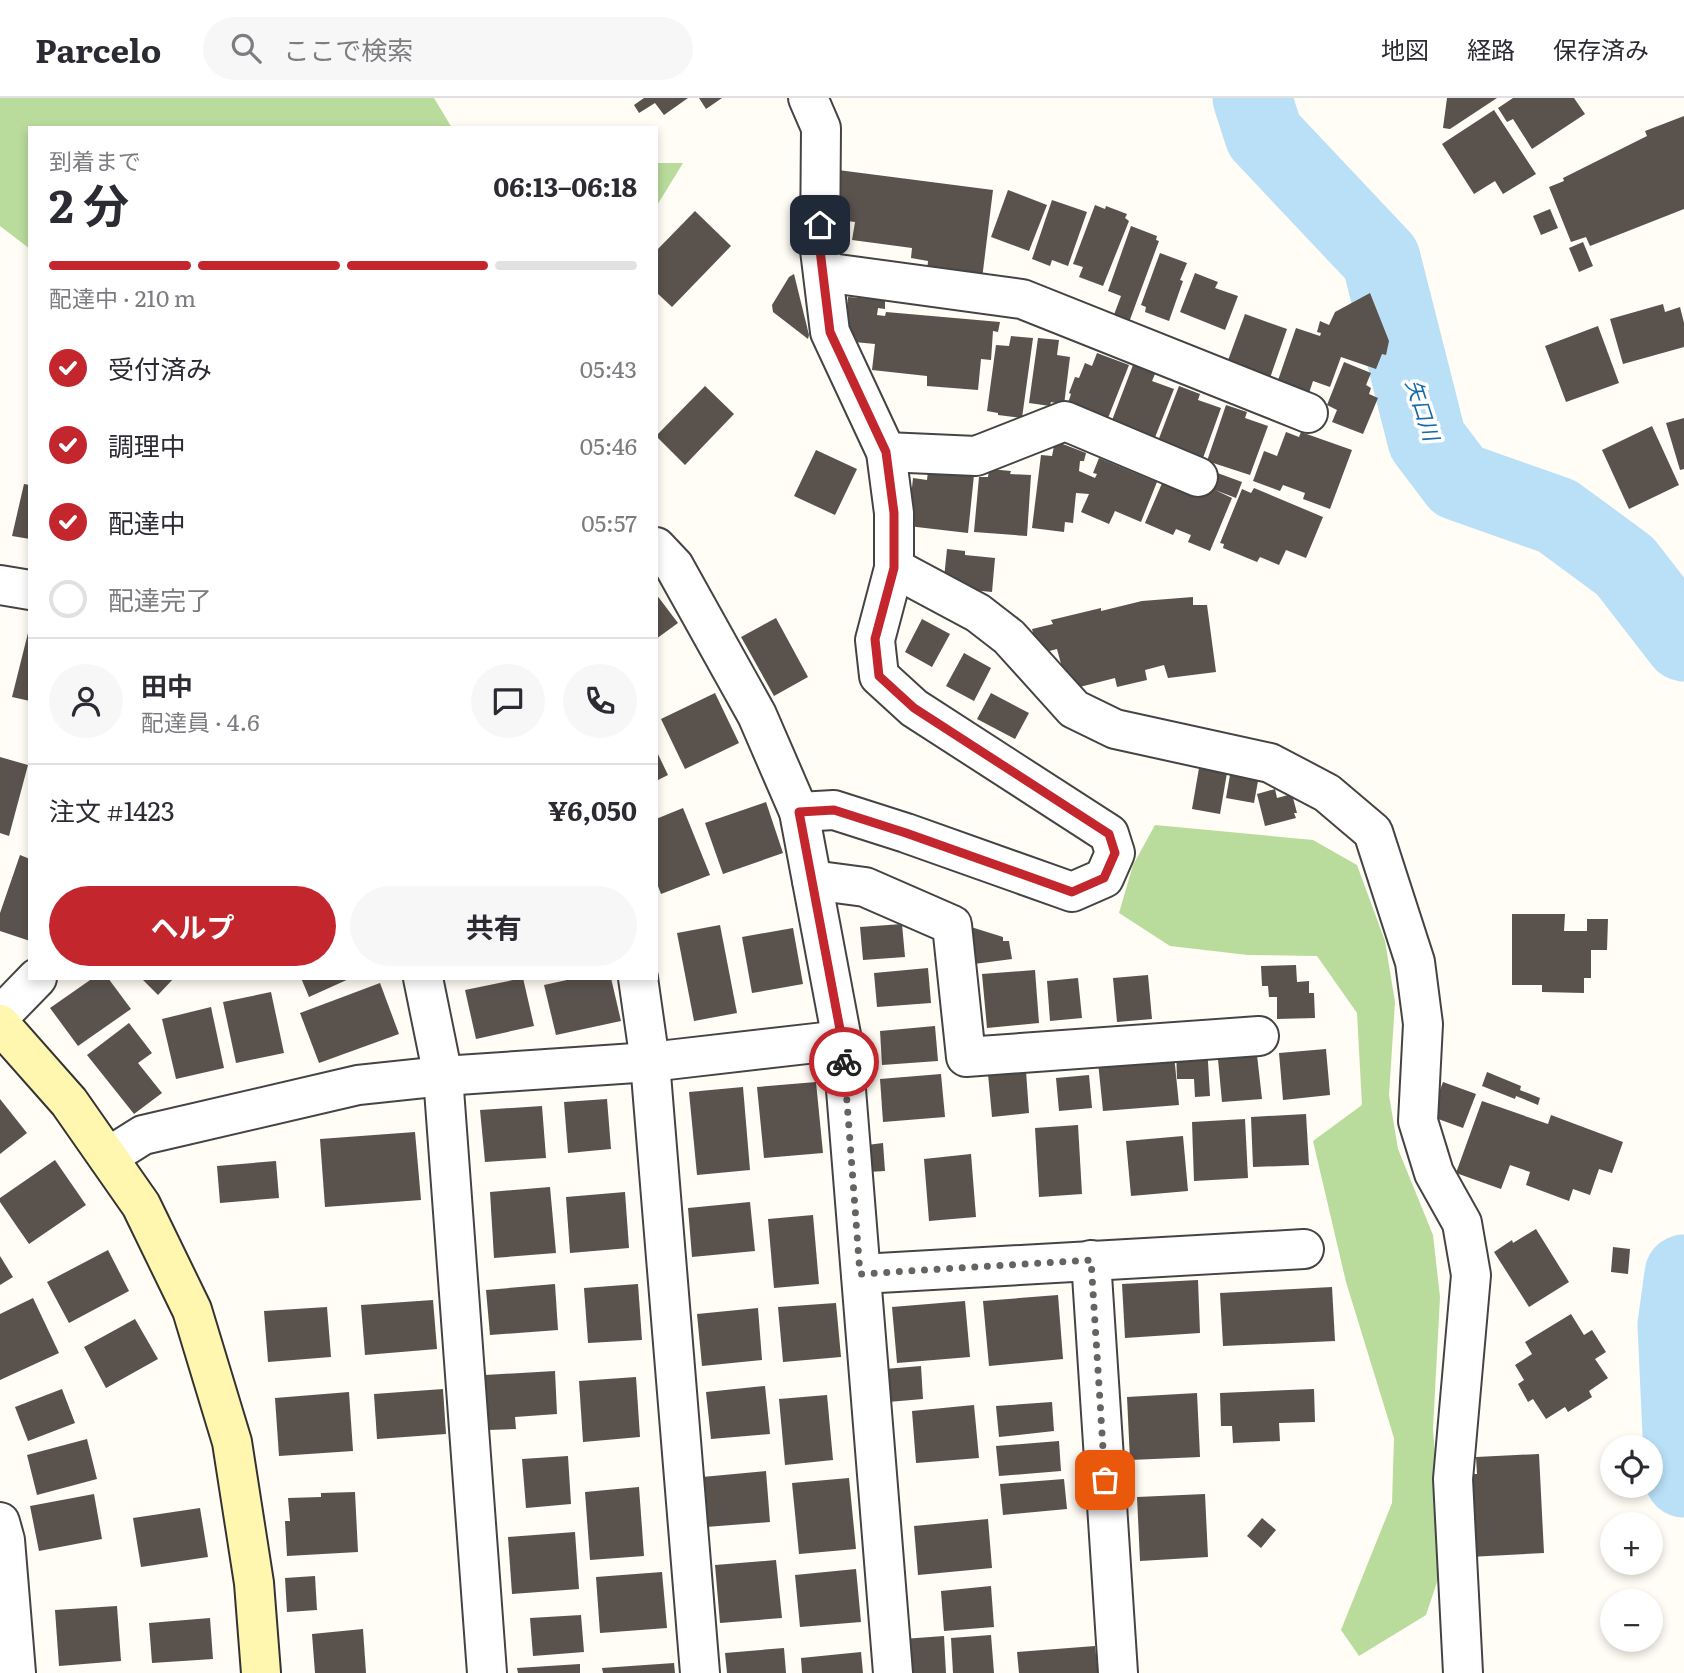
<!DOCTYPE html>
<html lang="ja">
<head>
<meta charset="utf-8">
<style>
	:root { --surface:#fff; --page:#f7f7f7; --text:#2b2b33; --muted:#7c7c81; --line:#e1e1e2; --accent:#c4262e }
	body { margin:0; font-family:Literata,"Noto Sans JP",serif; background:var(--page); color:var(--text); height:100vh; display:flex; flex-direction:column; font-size:26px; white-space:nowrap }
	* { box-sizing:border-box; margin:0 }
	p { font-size:23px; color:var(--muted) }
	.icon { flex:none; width:38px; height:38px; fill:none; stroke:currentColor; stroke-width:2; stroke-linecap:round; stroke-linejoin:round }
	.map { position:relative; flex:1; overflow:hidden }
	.details { position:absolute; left:28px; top:28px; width:630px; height:854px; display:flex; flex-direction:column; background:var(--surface); border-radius:0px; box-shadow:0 4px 10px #0003 }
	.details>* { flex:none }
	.buttons { position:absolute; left:1600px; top:1337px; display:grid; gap:14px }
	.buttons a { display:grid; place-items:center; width:63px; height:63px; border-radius:50%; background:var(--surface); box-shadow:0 4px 10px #0003; font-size:35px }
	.pin { position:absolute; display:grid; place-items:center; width:60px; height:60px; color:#fff; margin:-30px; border-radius:14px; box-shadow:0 4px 10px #0006 }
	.courier { position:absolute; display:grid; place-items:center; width:70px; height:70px; margin:-35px; border:5px solid #c4262e; border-radius:50%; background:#fff; color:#222; box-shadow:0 2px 9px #0007 }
	.summary em { font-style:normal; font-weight:700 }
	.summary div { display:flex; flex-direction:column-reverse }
	.summary { display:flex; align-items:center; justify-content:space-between; height:119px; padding:0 21px }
	h1 { font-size:46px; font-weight:700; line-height:52px }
	.bar { display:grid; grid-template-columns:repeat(4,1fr); gap:10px 7px; align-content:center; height:84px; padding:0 21px }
	.bar i { height:9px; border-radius:5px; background:var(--line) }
	.bar .active { background:var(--accent) }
	.bar p { grid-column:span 4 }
	.line { display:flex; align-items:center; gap:18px; padding:0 21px; border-top:2px solid var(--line) }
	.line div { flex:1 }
	.round { display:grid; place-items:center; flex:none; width:74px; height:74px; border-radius:37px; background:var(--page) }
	ol { padding:0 21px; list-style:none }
	li { display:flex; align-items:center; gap:21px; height:77px }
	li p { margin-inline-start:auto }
	li .icon { padding:7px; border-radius:50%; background:var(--accent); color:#fff; stroke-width:4 }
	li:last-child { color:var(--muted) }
	li i { width:38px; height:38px; border:4px solid var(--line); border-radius:50% }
	.cta { display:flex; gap:14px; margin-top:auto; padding:14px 21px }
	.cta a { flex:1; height:80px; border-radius:42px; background:var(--accent); color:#fff; font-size:28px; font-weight:700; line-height:80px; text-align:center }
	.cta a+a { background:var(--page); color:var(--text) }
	header { display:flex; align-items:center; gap:42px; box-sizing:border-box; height:98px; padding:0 35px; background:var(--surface); border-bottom:2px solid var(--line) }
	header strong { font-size:33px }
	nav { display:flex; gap:38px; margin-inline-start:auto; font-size:24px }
	.search { width:490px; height:63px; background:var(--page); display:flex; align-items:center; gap:18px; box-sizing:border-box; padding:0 24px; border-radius:38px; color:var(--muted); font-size:26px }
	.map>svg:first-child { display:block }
</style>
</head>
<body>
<header>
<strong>Parcelo</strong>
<div class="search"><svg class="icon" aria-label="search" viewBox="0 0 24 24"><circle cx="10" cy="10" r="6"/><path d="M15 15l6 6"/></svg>ここで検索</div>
<nav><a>地図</a><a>経路</a><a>保存済み</a></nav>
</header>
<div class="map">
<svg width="1684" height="1575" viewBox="0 0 1684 1575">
	<rect width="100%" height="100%" fill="#fffdf5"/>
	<g fill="#b9dc9c">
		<path d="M0 0H434L452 30H30V151L0 128Z"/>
		<path d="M656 65H683L656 109Z"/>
		<path d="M1155 727 1313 742 1357 767 1385 843 1395 904 1389 997 1398 1051 1433 1137 1440 1199 1433 1331 1443 1466 1426 1517 1359 1558 1341 1532 1392 1405 1394 1340 1346 1184 1313 1043 1362 1007 1357 915 1317 858 1248 857 1170 848 1119 815 1133 767Z"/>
	</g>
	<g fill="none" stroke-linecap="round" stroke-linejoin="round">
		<g stroke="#b9e0f7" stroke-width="79">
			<path d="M1252 0 1264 37 1381 161 1427 342 1458 383 1557 418 1625 468 1684 544"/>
			<path d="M1684 1176 1677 1227 1684 1380"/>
		</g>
	</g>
	<g fill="#5a524d">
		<path d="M644 0H688L664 17 655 5 639 15 634 7Z"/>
		<path d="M699 0H722L706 11Z"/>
		<path d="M1447 0H1497L1450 31 1443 30Z"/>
		<path d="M1513 0H1574L1585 16 1532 51 1513 21 1507 24 1498 10Z"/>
		<path d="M1494 12 1536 76 1503 96 1495 83 1474 96 1442 46Z"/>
		<path d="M1684 18V111L1590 148 1586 139 1571 144 1549 89 1564 83 1563 80 1647 38 1645 33Z"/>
		<path d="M838 72 993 92 982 181 927 174 928 163 911 160 912 150 852 142 855 124 832 121Z"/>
		<path d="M1008 92 1047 107 1029 153 991 139Z"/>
		<path d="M1052 102 1087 114 1068 168 1052 162 1050 168 1032 161Z"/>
		<path d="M1095 107 1105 111 1106 108 1127 116 1125 120 1129 123 1103 188 1079 179 1083 169 1073 166Z"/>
		<path d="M1550 111 1558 130 1541 137 1533 118Z"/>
		<path d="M695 113 731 148 672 209 656 194V153Z"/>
		<path d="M1131 128 1157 138 1156 142 1159 143 1128 227 1112 222 1121 198 1108 193Z"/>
		<path d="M1583 144 1593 168 1579 174 1569 150Z"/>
		<path d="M1160 155 1187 165 1180 182 1183 183 1169 223 1145 214 1146 209 1141 207Z"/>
		<path d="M1195 175 1218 184 1215 190 1238 198 1225 232 1180 214Z"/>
		<path d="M794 176 809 237 808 241 773 214 772 207 789 179Z"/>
		<path d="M1370 195 1389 243 1386 257 1382 256 1376 271 1341 259 1330 289 1313 283 1309 295 1276 288 1296 230 1320 238 1321 235 1317 234 1320 223 1329 227 1335 214Z"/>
		<path d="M848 199 885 202V211L878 210 877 217 885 218 886 214 1000 224 998 234 993 233 991 262 981 261 978 292 927 288V278L872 272 875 246 844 243Z"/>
		<path d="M1663 206 1665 214 1680 209 1684 225V249L1623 266 1610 221Z"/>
		<path d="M1245 216 1287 231 1270 280 1227 265Z"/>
		<path d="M1598 228 1619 285 1566 304 1545 248Z"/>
		<path d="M1011 238 1033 240 1022 320 998 317V315L987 313 996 247 1009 248Z"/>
		<path d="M1038 240 1059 242 1057 257 1070 259 1064 307 1051 304 1050 308 1029 305Z"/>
		<path d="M1097 255 1129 267 1108 320 1068 305 1071 296 1069 295 1075 279 1079 280 1085 265 1092 268Z"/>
		<path d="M1344 264 1371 275 1366 287 1371 290 1369 296 1378 300 1363 336 1332 324 1337 312 1327 307Z"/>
		<path d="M1133 267 1155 276 1152 283 1174 291 1154 342 1111 325Z"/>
		<path d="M705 288 734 316 685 367 656 338Z"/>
		<path d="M1179 288 1200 296 1198 302 1221 310 1203 360 1158 343Z"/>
		<path d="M1226 307 1247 314 1245 320 1268 328 1250 377 1207 363Z"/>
		<path d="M1684 320V371L1680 372 1666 325Z"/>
		<path d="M1652 328 1679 387 1629 411 1602 352Z"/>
		<path d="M1286 334 1299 339 1301 334 1352 352 1330 411 1303 401 1305 395 1283 387 1280 393 1253 383 1264 353 1277 358Z"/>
		<path d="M1055 343 1086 355 1084 363H1080L1079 373 1095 380 1097 376 1093 375 1099 360 1157 384 1141 424 1115 413 1109 426 1081 414 1089 396 1076 395 1073 425 1065 424 1064 434 1032 430 1041 357 1052 358Z"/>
		<path d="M816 352 857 371 835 417 794 398Z"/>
		<path d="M989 371 1011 373 1010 376 1031 377 1027 438 974 434 979 379H988Z"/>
		<path d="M928 373 974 377 968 435 908 428 913 380 927 382Z"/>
		<path d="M1212 373 1242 384 1236 400 1215 392 1232 400 1210 453 1188 444 1191 437 1176 431 1173 437 1145 425 1163 383 1200 399Z"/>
		<path d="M24 386 30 387V441L12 438Z"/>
		<path d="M1254 390 1323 419 1306 460 1286 452 1279 467 1260 459 1257 464 1223 450 1224 446 1220 445 1242 391 1251 395Z"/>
		<path d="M947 451 965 453V457L995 460 992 494 961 491 962 483 944 480Z"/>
		<path d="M656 496 678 525 656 541Z"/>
		<path d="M1193 499V507H1207L1216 574 1168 580 1164 567 1145 572 1147 582 1117 589 1115 580 1068 592 1057 551 1038 556 1032 531 1053 526 1051 522 1101 510V513L1142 503Z"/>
		<path d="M776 520 808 579 774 598 741 539Z"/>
		<path d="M922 521 950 536 932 569 905 554Z"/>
		<path d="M29 531H30V603L12 599Z"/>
		<path d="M964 555 991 570 974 603 946 588Z"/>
		<path d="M715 595 739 645 685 671 661 621Z"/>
		<path d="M991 595 1029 615 1015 641 977 621Z"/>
		<path d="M656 652 668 677 656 683Z"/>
		<path d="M0 659 28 667 9 738 0 735Z"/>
		<path d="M1199 670 1227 675 1220 716 1192 711Z"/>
		<path d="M1230 677 1258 683 1254 705 1226 700Z"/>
		<path d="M1275 691 1277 700 1292 696 1297 715H1294L1296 720 1265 728 1257 696Z"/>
		<path d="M766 704 783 755 723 776 705 725Z"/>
		<path d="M683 710 710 777 661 796 656 783V721Z"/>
		<path d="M20 757 30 761V843L0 833V815Z"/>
		<path d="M1512 816H1565L1564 833H1587V821H1608L1607 852H1591V880H1584V895L1542 894V887H1512Z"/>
		<path d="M902 826 905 859 863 862 860 829Z"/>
		<path d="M720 827 737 915 694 923 677 835Z"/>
		<path d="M971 829 1003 839V843H1009L1012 861 974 866Z"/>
		<path d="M793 830 803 886 752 895 742 839Z"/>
		<path d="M1296 867 1297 884 1309 883V895H1314L1315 920 1277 921V899H1269L1268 888H1262L1261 868Z"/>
		<path d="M928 870 931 905 877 909 874 875Z"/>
		<path d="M1035 872 1039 925 987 930 982 876Z"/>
		<path d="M1148 877 1152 921 1117 924 1113 880Z"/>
		<path d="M93 880H108L131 911 78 948 50 910Z"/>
		<path d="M141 880H174L158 897Z"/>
		<path d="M301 880H351L309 899Z"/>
		<path d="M523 880 534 928 476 941 465 892Z"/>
		<path d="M576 880H611L621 923 556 937 544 887Z"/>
		<path d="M1078 880 1082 920 1050 923 1047 883Z"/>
		<path d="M380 885 399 936 319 965 300 915Z"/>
		<path d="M271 894 284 955 236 965 223 904Z"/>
		<path d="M211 909 224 970 176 981 162 921Z"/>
		<path d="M129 925 152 955 138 965 162 995 134 1016 87 957Z"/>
		<path d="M935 928 938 963 882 967 880 933Z"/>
		<path d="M1207 947 1210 998 1195 999 1194 981H1177L1176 949Z"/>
		<path d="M1326 951 1330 997 1283 1002 1279 955Z"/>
		<path d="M1174 957 1179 1007 1103 1013 1098 964Z"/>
		<path d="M1257 957 1262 1001 1222 1004 1218 961Z"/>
		<path d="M1026 973 1029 1015 992 1019 988 976Z"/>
		<path d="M1487 974 1521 988 1520 992 1540 1000 1538 1007 1516 998 1515 1001 1482 988Z"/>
		<path d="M941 976 945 1019 883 1024 880 981Z"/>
		<path d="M1089 977 1092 1010 1059 1013 1056 980Z"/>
		<path d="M816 984 823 1055 764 1060 757 989Z"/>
		<path d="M1443 984 1476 996 1463 1030 1430 1018Z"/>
		<path d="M743 989 750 1072 697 1077 689 994Z"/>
		<path d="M0 1001 27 1035 0 1056Z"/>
		<path d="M607 1001 611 1051 568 1055 564 1004Z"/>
		<path d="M1482 1003 1548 1026 1551 1017 1623 1044 1612 1075 1599 1071 1590 1097 1573 1091 1569 1103 1526 1087 1530 1074 1510 1067 1501 1091 1456 1075Z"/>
		<path d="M542 1008 546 1060 485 1064 480 1012Z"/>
		<path d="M1306 1016 1309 1067 1253 1069 1251 1019Z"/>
		<path d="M1245 1021 1248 1080 1194 1083 1192 1024Z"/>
		<path d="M1078 1027 1082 1096 1039 1099 1035 1030Z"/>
		<path d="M415 1034 421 1102 325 1109 320 1041Z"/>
		<path d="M1183 1038 1188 1093 1131 1098 1126 1043Z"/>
		<path d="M883 1045 885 1073 868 1074 867 1047Z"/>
		<path d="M971 1056 976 1119 929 1123 924 1061Z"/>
		<path d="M55 1062 86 1107 29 1146 0 1104V1100Z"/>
		<path d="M276 1063 279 1100 220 1105 217 1068Z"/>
		<path d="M550 1089 556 1155 494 1160 490 1094Z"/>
		<path d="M625 1094 629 1150 570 1155 566 1099Z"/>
		<path d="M750 1104 755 1153 692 1159 688 1110Z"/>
		<path d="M813 1117 819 1186 774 1190 768 1121Z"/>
		<path d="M1536 1131 1569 1184 1529 1209 1494 1154 1512 1142 1513 1145Z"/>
		<path d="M1613 1149 1630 1151 1628 1176 1611 1174Z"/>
		<path d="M108 1152 129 1193 69 1225 47 1184Z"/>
		<path d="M0 1158 13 1179 0 1187Z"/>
		<path d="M1198 1182 1200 1235 1125 1240 1122 1186Z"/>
		<path d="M555 1186 558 1232 490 1237 486 1192Z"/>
		<path d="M638 1186 642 1242 588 1245 584 1190Z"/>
		<path d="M1332 1189 1335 1243 1223 1248 1220 1195Z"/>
		<path d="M1058 1197 1063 1261 989 1268 983 1203Z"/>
		<path d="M33 1200 59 1255 0 1282V1216Z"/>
		<path d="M433 1202 437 1251 365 1257 361 1207Z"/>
		<path d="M965 1203 970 1259 897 1265 892 1209Z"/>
		<path d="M836 1205 841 1259 783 1264 778 1209Z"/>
		<path d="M327 1209 331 1259 268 1264 264 1213Z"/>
		<path d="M758 1210 762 1262 702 1268 697 1216Z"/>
		<path d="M1571 1216 1584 1237 1592 1232 1606 1254 1595 1261 1608 1280 1589 1293 1592 1299 1568 1314 1565 1309 1546 1321 1533 1301 1528 1304 1518 1286 1524 1282 1515 1267 1532 1256 1525 1244Z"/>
		<path d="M135 1221 158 1261 106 1290 84 1249Z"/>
		<path d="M921 1268 923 1301 888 1304 885 1271Z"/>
		<path d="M555 1273 557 1316 515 1319 516 1331 488 1332 485 1277Z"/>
		<path d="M636 1279 640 1339 583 1344 579 1283Z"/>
		<path d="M765 1288 770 1336 711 1341 706 1294Z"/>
		<path d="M62 1291 75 1325 28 1343 15 1309Z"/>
		<path d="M443 1291 446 1336 377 1341 374 1296Z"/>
		<path d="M1314 1291 1315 1324 1279 1325 1280 1343 1233 1345 1232 1328H1221L1220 1295Z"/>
		<path d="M349 1294 353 1353 279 1358 275 1300Z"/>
		<path d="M1197 1295 1200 1359 1130 1362 1127 1299Z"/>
		<path d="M827 1297 833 1362 785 1367 779 1301Z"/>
		<path d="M1052 1304 1054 1333 999 1339 996 1308Z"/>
		<path d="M974 1307 979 1360 916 1365 912 1313Z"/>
		<path d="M87 1341 97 1381 37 1397 27 1357Z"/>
		<path d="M1059 1343 1061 1373 999 1378 996 1348Z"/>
		<path d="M1539 1356 1544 1455 1469 1459 1464 1376H1477L1476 1359Z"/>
		<path d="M568 1358 571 1406 526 1410 522 1361Z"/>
		<path d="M766 1373 770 1424 706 1429 702 1379Z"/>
		<path d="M849 1380 856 1451 799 1456 792 1385Z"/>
		<path d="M1064 1381 1067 1411 1003 1417 1000 1386Z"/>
		<path d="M639 1389 644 1458 590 1462 585 1394Z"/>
		<path d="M355 1394 358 1454 287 1458 285 1423H290L288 1400 321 1399V1395Z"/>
		<path d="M94 1396 102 1441 39 1453 30 1408Z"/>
		<path d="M1205 1396 1208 1459 1140 1463 1137 1399Z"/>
		<path d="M200 1410 208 1459 141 1469 133 1420Z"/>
		<path d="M1262 1420 1276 1432 1261 1450 1247 1438Z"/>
		<path d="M988 1421 992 1470 918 1477 914 1428Z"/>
		<path d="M575 1434 579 1491 512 1496 508 1439Z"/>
		<path d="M776 1462 782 1520 720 1525 715 1467Z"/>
		<path d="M856 1471 861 1524 800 1529 795 1477Z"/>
		<path d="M662 1474 667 1530 600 1535 596 1479Z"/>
		<path d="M315 1478 317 1512 287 1514 285 1480Z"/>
		<path d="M991 1488 994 1529 944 1533 941 1493Z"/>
		<path d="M117 1508 121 1563 59 1568 55 1512Z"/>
		<path d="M581 1517 584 1554 533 1558 530 1520Z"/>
		<path d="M210 1520 213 1561 152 1565 149 1525Z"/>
		<path d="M363 1531 366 1575H315L312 1536Z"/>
		<path d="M991 1537 994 1575H953L951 1540Z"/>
		<path d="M944 1538 946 1575H906L903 1541Z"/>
		<path d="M1095 1548 1098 1575H1019L1017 1554Z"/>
		<path d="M784 1550 786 1575H727L725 1555Z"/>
		<path d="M861 1554 863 1575H802L801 1560Z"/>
		<path d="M674 1565 675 1575H603L602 1570Z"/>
		<path d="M580 1566V1575H518L517 1570Z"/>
	</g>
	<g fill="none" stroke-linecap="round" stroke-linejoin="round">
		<defs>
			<g id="street">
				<path d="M823 174 1022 201 1308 315"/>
				<path d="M886 354 976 358 1065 323 1198 379"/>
				<path d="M656 449 674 468 757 617 799 714 842 942 893 1575"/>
				<path d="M894 470 978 515 1009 539 1074 611 1115 631 1270 665 1327 695 1373 734 1415 864 1423 926 1418 1023 1434 1075 1462 1125 1471 1177 1453 1381 1463 1575"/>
				<path d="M0 487 30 492"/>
				<path d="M799 714 834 712 906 735 1072 794 1104 780 1115 755 1109 736 914 610 879 578 875 542 894 470V415L886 354 830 234 820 152 821 30 808 0"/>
				<path d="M812 782 865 789 952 827 966 959 1259 938"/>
				<path d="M423 880 443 978 487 1575"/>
				<path d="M638 880 650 964 700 1575"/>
				<path d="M0 918 37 880"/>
				<path d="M108 1059 143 1037 358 987 443 978 650 964 842 942"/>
				<path d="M1091 1162 1118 1575"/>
				<path d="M861 1176 1304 1151"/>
				<path d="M0 1424 5 1442 16 1575"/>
			</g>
			<path id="secondary" d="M0 926 69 1004 141 1107 192 1212 232 1344 254 1485 261 1575"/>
		</defs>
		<use href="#street" stroke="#444" stroke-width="42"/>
		<use href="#secondary" stroke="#333" stroke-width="42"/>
		<use href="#street" stroke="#fff" stroke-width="38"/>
		<use href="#secondary" stroke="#fff6b0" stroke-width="38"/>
	</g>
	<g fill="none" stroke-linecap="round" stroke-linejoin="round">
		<path stroke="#646461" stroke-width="7" stroke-dasharray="0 12.6" d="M844 964 860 1176 1091 1162 1105 1382"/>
		<path stroke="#c4262e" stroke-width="9" d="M820 127V152L830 234 886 354 894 415V470L875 541 879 578 914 610 1109 736 1115 755 1104 780 1072 794 906 735 834 712 799 714 842 942 844 964"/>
	</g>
	<g text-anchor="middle" stroke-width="7" stroke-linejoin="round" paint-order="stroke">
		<g font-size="21" font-style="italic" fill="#1768a6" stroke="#fff">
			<text transform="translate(1422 312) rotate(72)" y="7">矢口川</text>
		</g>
	</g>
</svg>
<div class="buttons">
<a><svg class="icon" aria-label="locate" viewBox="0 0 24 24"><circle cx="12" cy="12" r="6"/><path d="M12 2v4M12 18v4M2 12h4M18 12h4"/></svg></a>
<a>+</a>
<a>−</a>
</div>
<div class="pin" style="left:1105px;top:1382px;background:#ea580c"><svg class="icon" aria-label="bag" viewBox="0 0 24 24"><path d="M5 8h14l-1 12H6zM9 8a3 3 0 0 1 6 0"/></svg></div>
<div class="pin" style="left:820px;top:127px;background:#1f2937"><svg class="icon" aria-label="home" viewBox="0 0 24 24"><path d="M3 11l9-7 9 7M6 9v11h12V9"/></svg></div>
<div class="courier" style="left:844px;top:964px"><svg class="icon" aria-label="bike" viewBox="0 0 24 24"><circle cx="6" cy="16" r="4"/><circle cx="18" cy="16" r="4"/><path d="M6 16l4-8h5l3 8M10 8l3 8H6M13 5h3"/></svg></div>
<section class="details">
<div class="summary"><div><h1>2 分</h1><p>到着まで</p></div><em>06:13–06:18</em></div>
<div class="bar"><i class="active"></i><i class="active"></i><i class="active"></i><i></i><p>配達中 · 210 m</p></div>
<ol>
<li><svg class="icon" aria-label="check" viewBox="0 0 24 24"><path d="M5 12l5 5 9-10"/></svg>受付済み<p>05:43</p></li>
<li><svg class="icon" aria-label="check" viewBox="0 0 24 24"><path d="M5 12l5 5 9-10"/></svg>調理中<p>05:46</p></li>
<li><svg class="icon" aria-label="check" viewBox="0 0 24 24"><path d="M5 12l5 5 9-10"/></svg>配達中<p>05:57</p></li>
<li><i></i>配達完了</li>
</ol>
<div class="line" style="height:126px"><a class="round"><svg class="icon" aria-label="person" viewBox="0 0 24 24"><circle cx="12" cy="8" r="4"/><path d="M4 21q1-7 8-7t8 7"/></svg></a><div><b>田中</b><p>配達員 · 4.6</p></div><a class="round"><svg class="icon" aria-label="chat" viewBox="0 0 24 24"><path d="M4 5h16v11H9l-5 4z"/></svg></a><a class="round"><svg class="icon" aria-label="phone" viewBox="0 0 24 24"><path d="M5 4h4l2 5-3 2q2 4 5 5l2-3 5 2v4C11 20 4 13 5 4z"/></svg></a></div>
<div class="line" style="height:91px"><div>注文 #1423</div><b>¥6,050</b></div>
<div class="cta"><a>ヘルプ</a><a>共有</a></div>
</section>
</div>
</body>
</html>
